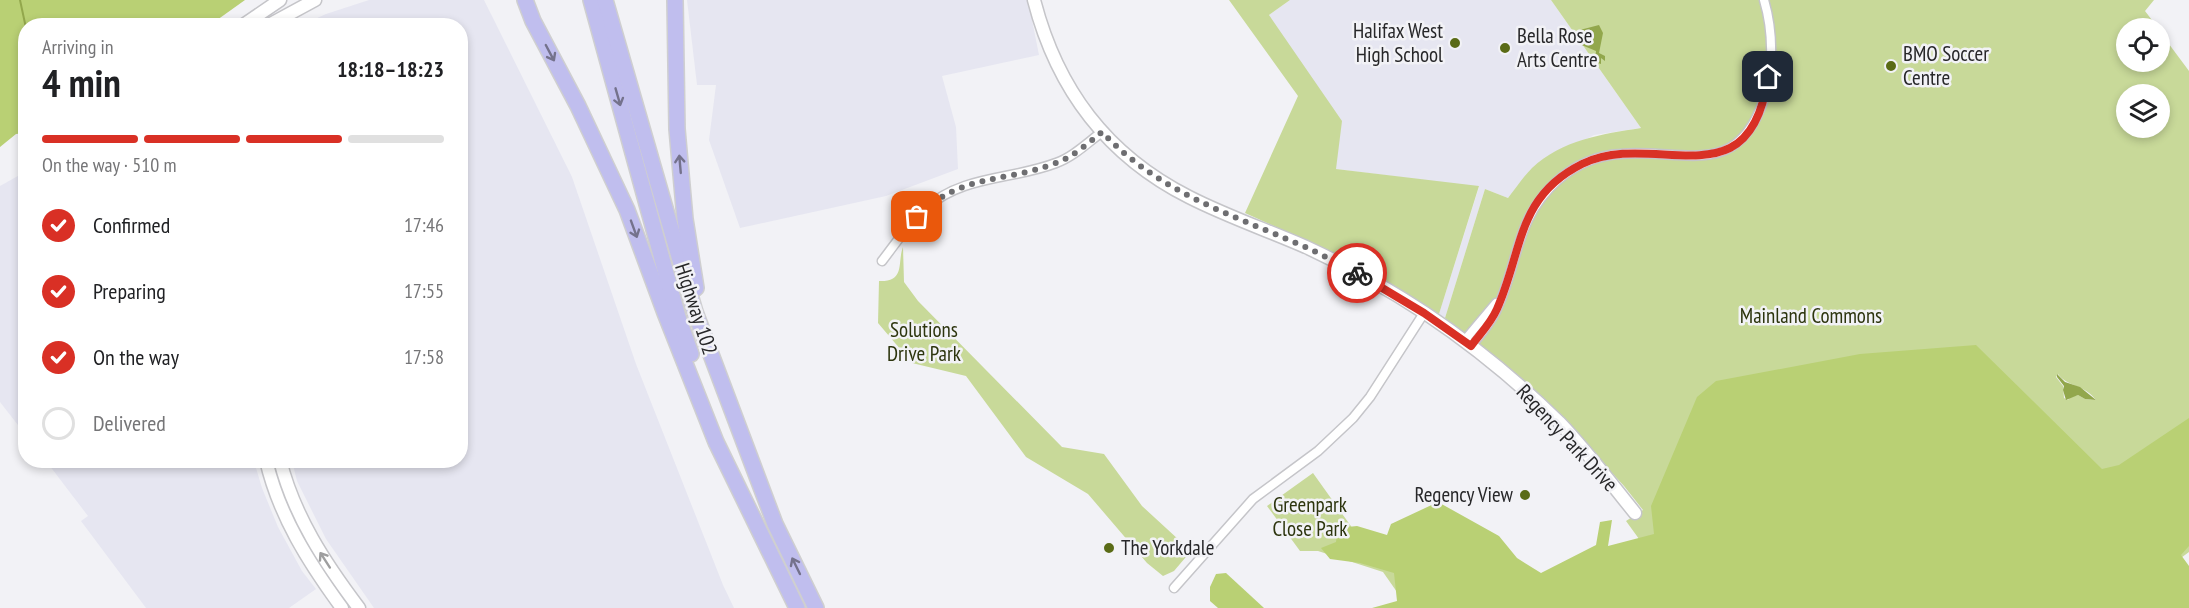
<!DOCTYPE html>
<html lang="en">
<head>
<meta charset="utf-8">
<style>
	:root { --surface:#fff; --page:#f2f2f2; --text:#202124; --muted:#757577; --line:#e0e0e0; --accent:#d93025 }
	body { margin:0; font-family:"PT Sans Narrow",sans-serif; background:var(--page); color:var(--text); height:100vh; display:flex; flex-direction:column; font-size:22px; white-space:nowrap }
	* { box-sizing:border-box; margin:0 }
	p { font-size:20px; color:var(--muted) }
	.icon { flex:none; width:33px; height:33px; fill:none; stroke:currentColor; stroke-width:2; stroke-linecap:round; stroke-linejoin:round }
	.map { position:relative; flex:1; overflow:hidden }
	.drawer { position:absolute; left:18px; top:18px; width:450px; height:450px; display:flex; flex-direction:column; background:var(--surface); border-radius:24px; box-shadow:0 3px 9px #0003 }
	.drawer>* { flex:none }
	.buttons { position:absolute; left:2116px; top:18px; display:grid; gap:12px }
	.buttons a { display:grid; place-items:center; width:54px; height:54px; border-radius:50%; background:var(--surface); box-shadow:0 3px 9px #0003; font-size:30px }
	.pin { position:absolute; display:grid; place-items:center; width:51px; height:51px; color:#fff; margin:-26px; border-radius:12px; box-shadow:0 3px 9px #0006 }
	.courier { position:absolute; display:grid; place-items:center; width:60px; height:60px; margin:-30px; border:4px solid #d93025; border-radius:50%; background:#fff; color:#222; box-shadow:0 2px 8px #0007 }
	.overview em { font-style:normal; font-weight:800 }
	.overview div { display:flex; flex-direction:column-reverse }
	.overview { display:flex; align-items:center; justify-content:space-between; height:102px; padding:0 24px }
	h1 { font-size:39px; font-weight:800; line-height:45px }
	.bar { display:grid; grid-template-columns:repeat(4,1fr); gap:9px 6px; align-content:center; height:72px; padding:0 24px }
	.bar i { height:8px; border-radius:4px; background:var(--line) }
	.bar .active { background:var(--accent) }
	.bar p { grid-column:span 4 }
	ol { padding:0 24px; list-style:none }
	li { display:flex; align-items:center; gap:18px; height:66px }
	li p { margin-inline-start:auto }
	li .icon { padding:6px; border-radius:50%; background:var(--accent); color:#fff; stroke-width:4 }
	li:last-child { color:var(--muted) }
	li i { width:33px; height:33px; border:3px solid var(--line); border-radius:50% }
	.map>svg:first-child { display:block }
</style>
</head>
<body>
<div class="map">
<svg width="2189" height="608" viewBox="0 0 2189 608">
	<rect width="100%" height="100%" fill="#f2f2f6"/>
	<g fill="#e6e6f1">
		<path d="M369 0H484L572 177 636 364 723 585 734 608H374L326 539 297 481 292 461 460 460V26L302 25 326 14Z"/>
		<path d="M687 0H1028L1039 55 942 76 956 127 958 169 886 196 740 228 709 140 716 85H697Z"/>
		<path d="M1290 0H1551L1641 128 1594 135 1533 168 1508 198 1485 189 1445 318 1439 314 1479 187 1336 169 1269 15Z"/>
		<path d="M25 172V434L0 402V186Z"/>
		<path d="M46 461H254L262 488 278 527 302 571 316 589 289 608H146L81 521 88 516Z"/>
	</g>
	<g fill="#c8d999" fill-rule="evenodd">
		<path d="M1229 0H1290L1269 15 1342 121 1336 169 1479 186 1439 314 1349 260 1245 213 1298 96Z"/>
		<path d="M1551 0H2154L2145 11 2158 28H2127V62H2160V32L2189 71V552L2113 608H1689L1626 521 1643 510 1624 486 1543 398 1445 318 1485 189 1508 198C1516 188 1523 177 1532 168 1562 140 1602 134 1641 128ZM2127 94H2160V128H2127ZM2058 374C2067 387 2084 384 2096 400L2085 399 2078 395 2070 397 2068 400 2064 398 2063 386 2056 377Z"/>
		<path d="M903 247 904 282 918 301 1062 447 1104 454 1142 506 1191 551 1174 571 1163 576 1147 563 1088 494 1026 457 966 376 912 363 878 323 879 281C906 282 897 262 903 247Z"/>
		<path d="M1313 473 1373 557 1392 544 1404 602 1383 572 1318 551H1300L1267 506Z"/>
	</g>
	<g fill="#b9d074">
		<path d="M0 0H245L210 25 26 26 25 133 16 134 0 147Z"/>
		<path d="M1976 345 2102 469 2119 465 2189 418V546L2181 555 2189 566V608H1372L1397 601 1394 573 1360 563 1330 559 1321 548 1336 542 1338 528 1357 526 1387 535 1391 524 1438 502 1499 536 1517 558 1541 573 1596 545 1600 522 1612 520 1608 546 1654 534 1651 506 1697 397 1716 381 1860 354Z"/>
		<path d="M1226 573 1264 608H1218L1210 601V587L1216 574Z"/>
	</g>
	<g fill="#92a74c">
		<path d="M1599 25 1603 33 1599 53 1605 56V61L1601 58V64L1595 62 1596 51 1577 43 1573 38 1576 31Z"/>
		<path d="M2057 374 2065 382 2080 387 2096 400 2085 399 2078 395 2066 400 2063 390 2064 386 2057 377Z"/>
	</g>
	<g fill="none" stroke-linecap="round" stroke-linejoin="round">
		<path stroke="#92a74c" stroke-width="2" d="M20 0 26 28"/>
		<defs>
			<g id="street">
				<path d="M882 261C896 243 909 223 926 208 963 175 1012 180 1056 163 1073 157 1087 143 1102 132"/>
				<path d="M1464 341 1496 303"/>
				<path d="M1471 346C1480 335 1491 323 1497 309 1519 262 1515 218 1558 180 1575 165 1598 155 1620 154 1683 148 1737 181 1764 99 1774 69 1773 30 1764 0"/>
				<path d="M1174 588 1253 499 1318 451 1353 418 1370 397 1424 313"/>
			</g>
			<g id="secondary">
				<path d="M1034 0C1057 89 1106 155 1189 197 1226 216 1267 230 1306 247 1347 266 1387 288 1425 313 1473 345 1518 382 1559 422 1586 450 1610 482 1635 513"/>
				<path d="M242 26 280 0"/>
				<path d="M267 26 315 0"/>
				<path d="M266 460C279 516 309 563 342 608"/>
				<path d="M280 460C294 516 325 563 359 608"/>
			</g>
			<g id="highway">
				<path d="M525 0 533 21 578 106 627 210 665 313 716 442 797 608"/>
				<path d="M591 0 678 317 691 354"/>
				<path d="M605 0 695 312 775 524 816 608"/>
				<path d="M675 0 677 129 685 219 696 288"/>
			</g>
		</defs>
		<use href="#street" stroke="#c5c5c9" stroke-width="11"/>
		<use href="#secondary" stroke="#c5c5c9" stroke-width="15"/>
		<use href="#highway" stroke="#cfcfd0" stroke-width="18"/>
		<use href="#street" stroke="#fff" stroke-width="8"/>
		<use href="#secondary" stroke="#fff" stroke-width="12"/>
		<use href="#highway" stroke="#c0beee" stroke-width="15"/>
	</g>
	<defs><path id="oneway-shaft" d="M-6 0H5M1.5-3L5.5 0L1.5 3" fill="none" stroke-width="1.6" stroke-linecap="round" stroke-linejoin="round" transform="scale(1.5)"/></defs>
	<g stroke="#74728c">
		<use href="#oneway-shaft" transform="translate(550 53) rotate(62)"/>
		<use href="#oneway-shaft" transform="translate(618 97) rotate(74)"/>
		<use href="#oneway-shaft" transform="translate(680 164) rotate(-95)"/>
		<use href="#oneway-shaft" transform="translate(634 229) rotate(70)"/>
		<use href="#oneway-shaft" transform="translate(796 566) rotate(-116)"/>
	</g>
	<use stroke="#9e9e9f" href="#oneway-shaft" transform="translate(325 560) rotate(-123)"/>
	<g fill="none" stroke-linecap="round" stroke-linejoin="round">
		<path stroke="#6e6e71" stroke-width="6" stroke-dasharray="0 10.8" d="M917 217C960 173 1005 183 1056 163 1073 157 1088 143 1102 132 1160 193 1228 213 1303 246 1321 254 1339 264 1357 273"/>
		<path stroke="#d93025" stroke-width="8" d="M1357 273 1424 313 1471 346C1480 334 1491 323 1497 309 1523 251 1516 197 1582 164 1655 128 1750 206 1768 77"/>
	</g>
	<g fill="#5a6b16" stroke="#f2f2f6" stroke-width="2">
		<circle cx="1455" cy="43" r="6"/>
		<circle cx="1505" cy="48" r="6"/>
		<circle cx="1891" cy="66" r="6"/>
		<circle cx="1525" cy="495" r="6"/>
		<circle cx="1109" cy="548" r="6"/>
	</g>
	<g text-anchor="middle" stroke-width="5" stroke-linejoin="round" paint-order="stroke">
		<g font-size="21" fill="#272729" stroke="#f2f2f6" text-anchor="start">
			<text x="1443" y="38" text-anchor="end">Halifax West<tspan x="1443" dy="24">High School</tspan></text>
			<text x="1517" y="43">Bella Rose<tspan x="1517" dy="24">Arts Centre</tspan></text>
			<text x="1903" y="61">BMO Soccer<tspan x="1903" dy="24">Centre</tspan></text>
			<text x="1513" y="502" text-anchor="end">Regency View</text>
			<text x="1121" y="555">The Yorkdale</text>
		</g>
		<g font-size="21" fill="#272729" stroke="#f2f2f6">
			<text transform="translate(696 309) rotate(72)" y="7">Highway 102</text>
			<text transform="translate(1567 438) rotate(47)" y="7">Regency Park Drive</text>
		</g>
		<g font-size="21" fill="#2d350e" stroke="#f2f2f6">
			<text x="1811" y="323">Mainland Commons</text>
			<text x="924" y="337">Solutions<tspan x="924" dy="24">Drive Park</tspan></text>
			<text x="1310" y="512">Greenpark<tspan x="1310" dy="24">Close Park</tspan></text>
		</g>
	</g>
</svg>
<div class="buttons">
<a><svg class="icon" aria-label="locate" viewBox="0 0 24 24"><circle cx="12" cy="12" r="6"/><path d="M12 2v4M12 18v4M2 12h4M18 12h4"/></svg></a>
<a><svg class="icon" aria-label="layers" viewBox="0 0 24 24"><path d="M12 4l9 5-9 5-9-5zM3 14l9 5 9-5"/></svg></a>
</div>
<div class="pin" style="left:917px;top:217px;background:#ea580c"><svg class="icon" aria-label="bag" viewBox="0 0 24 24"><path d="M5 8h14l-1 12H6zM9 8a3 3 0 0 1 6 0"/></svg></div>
<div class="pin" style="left:1768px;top:77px;background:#1f2937"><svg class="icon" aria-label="home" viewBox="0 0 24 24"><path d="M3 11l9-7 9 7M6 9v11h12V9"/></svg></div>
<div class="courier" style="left:1357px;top:273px"><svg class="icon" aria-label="bike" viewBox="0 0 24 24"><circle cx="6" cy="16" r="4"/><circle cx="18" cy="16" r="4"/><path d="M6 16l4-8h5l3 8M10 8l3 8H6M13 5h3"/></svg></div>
<section class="drawer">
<div class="overview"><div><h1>4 min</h1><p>Arriving in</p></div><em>18:18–18:23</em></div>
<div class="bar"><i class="active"></i><i class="active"></i><i class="active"></i><i></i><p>On the way · 510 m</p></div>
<ol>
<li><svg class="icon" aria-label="check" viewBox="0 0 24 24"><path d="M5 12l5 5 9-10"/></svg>Confirmed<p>17:46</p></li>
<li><svg class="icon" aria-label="check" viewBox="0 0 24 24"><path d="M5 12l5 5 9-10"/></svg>Preparing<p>17:55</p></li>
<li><svg class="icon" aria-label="check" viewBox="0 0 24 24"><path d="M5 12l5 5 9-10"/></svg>On the way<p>17:58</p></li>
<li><i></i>Delivered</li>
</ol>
</section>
</div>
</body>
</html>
